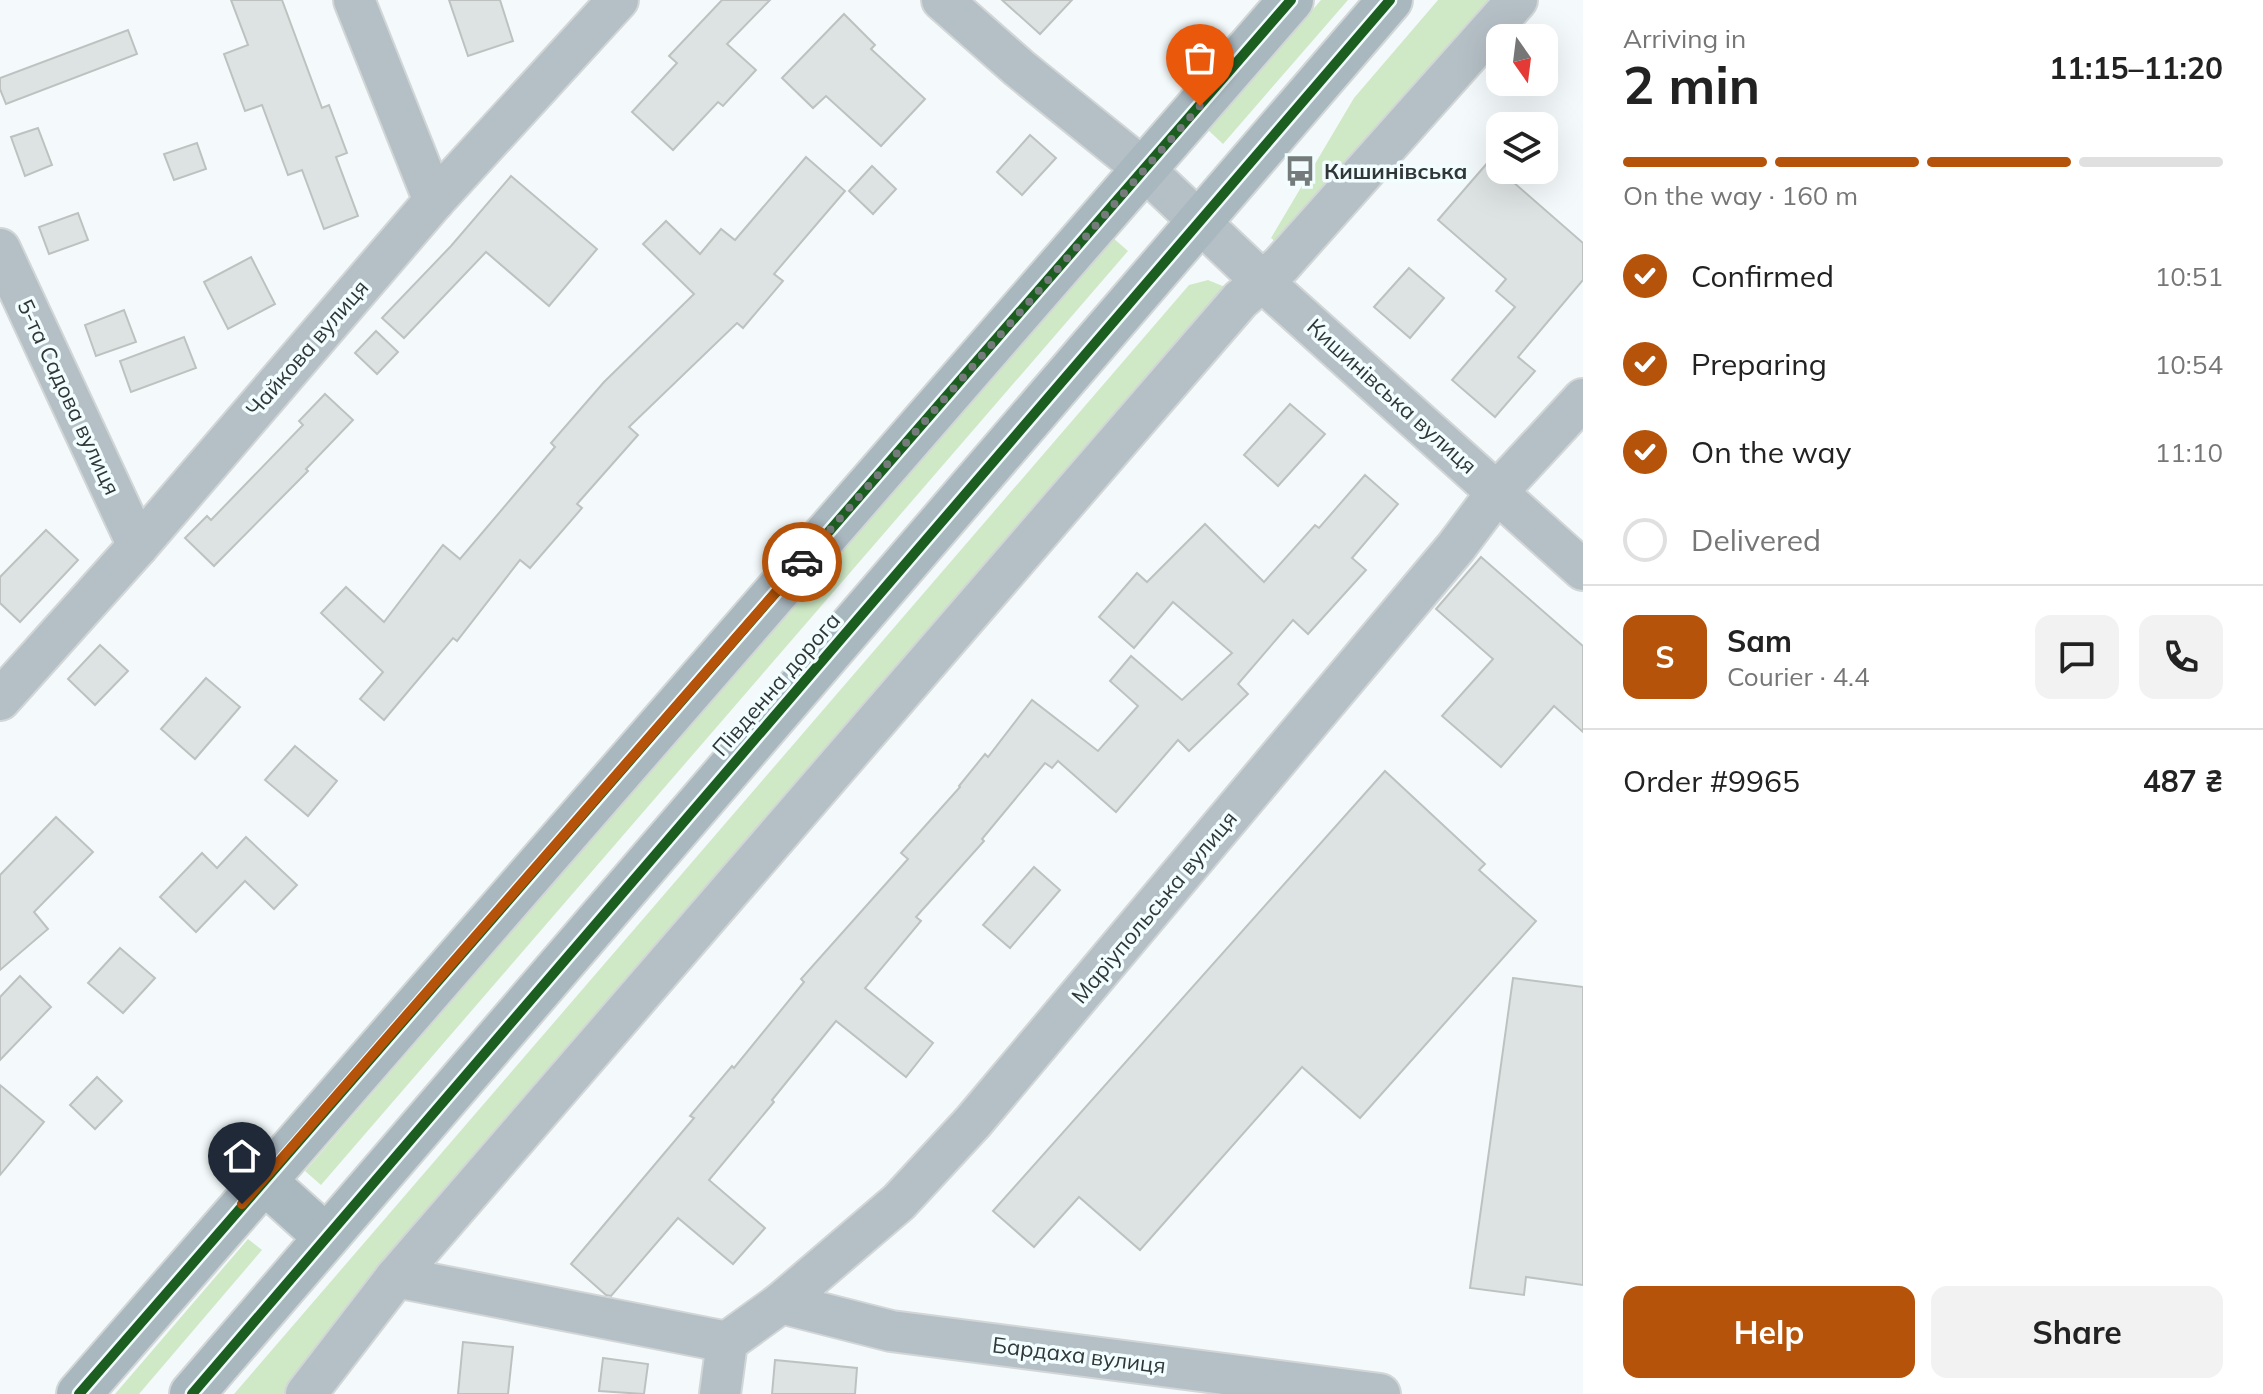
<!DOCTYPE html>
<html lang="en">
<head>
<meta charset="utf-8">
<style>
	:root { --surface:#fff; --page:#f2f2f2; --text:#222; --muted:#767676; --line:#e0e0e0; --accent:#b45309 }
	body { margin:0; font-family:Mulish,sans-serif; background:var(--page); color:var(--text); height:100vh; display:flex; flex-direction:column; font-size:30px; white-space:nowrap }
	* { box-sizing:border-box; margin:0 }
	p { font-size:26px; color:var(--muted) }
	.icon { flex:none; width:44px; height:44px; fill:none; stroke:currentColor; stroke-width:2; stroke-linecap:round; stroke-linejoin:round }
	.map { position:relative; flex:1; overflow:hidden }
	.drawer { display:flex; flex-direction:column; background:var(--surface); width:680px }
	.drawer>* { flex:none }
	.needle { width:52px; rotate:166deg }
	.controls { position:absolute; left:1486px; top:24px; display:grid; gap:16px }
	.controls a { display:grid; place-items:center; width:72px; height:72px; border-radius:16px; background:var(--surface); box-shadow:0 8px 32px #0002; font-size:40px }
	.pin { position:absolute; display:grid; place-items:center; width:68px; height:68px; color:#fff; margin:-82px -34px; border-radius:50% 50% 50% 0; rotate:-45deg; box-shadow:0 0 8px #0007 }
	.pin .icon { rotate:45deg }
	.courier { position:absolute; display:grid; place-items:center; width:80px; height:80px; margin:-40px; border:6px solid #b45309; border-radius:50%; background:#fff; color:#222; box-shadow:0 2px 10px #0007 }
	.head em { font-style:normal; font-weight:700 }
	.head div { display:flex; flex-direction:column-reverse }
	.head { display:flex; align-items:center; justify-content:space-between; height:136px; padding:0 40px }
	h1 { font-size:52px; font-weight:700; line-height:60px }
	.bar { display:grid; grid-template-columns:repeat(4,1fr); gap:12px 8px; align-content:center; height:96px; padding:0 40px }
	.bar i { height:10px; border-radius:6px; background:var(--line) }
	.bar .current { background:var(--accent) }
	.bar p { grid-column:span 4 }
	.line { display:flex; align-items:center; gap:20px; padding:0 40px; border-top:2px solid var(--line) }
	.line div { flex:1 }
	.round { display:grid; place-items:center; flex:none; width:84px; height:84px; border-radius:16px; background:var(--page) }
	ol { padding:0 40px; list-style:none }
	li { display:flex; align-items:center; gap:24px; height:88px }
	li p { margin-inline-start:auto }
	li .icon { padding:8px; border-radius:50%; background:var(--accent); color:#fff; stroke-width:4 }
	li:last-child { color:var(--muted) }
	li i { width:44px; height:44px; border:4px solid var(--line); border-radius:50% }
	.cta { display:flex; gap:16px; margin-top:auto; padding:16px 40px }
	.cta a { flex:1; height:92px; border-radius:16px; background:var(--accent); color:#fff; font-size:32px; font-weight:700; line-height:92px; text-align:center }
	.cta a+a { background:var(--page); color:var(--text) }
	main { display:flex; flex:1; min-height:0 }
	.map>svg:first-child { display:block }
</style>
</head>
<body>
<main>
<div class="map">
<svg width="1583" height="1394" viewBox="0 0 1583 1394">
	<rect width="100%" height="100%" fill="#f4fafb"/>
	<g fill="#cfe9c6">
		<path d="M1321 0H1348L1223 144 1208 130Z"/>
		<path d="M1438 0H1500L1282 247 1271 238 1354 98Z"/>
		<path d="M1112 237 1128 251 321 1185 305 1171Z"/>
		<path d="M1208 280 1225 287 292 1394H234L1189 285Z"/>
		<path d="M248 1239 262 1250 139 1394H115Z"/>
	</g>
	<g fill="#dde2e2" stroke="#bdc2c1" stroke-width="2">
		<path d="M231 0H282L322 108 329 105 347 153 336 157 358 216 324 229 302 170 288 175 262 105 245 111 224 54 248 45Z"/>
		<path d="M449 0H500L513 41 468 56Z"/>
		<path d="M722 0H770L727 44 756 70 723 106 718 102 673 150 632 112 677 63 669 56Z"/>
		<path d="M1002 0H1072L1040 34Z"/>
		<path d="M844 14 875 45 871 49 925 99 881 146 826 96 813 108 782 78Z"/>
		<path d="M128 30 137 54 6 104 0 89V78Z"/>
		<path d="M38 128 52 165 25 176 11 137Z"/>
		<path d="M1030 135 1056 158 1022 195 997 172Z"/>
		<path d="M197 143 206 169 174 180 164 154Z"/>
		<path d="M806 157 845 191 774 274 783 281 743 328 737 323 629 427 638 435 577 504 582 508 530 568 520 560 457 641 453 638 384 720 360 699 383 672 321 613 346 587 384 622 443 545 460 559 555 447 551 443 604 382 694 294 643 244 666 221 700 254 721 229 735 240Z"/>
		<path d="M1489 161 1583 243V280L1518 357 1535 371 1495 417 1452 380 1515 307 1496 291 1506 279 1438 220Z"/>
		<path d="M872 166 896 189 873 214 849 191Z"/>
		<path d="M511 176 597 249 549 306 486 252 404 338 382 318 451 246Z"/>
		<path d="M78 213 88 240 49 254 39 227Z"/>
		<path d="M251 257 275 304 228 329 204 282Z"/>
		<path d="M1409 268 1444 298 1410 338 1374 307Z"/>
		<path d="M124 310 136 342 96 356 85 325Z"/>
		<path d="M376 331 398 352 377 374 355 353Z"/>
		<path d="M184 337 196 368 131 392 120 361Z"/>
		<path d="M325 394 353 420 306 469 308 471 214 566 185 538 207 516 211 520 303 425 299 421Z"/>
		<path d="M1290 404 1325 434 1278 486 1244 455Z"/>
		<path d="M1365 475 1398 504 1352 558 1366 570 1308 634 1293 620 1238 684 1248 694 1189 751 1178 740 1116 812 1058 761 1052 768 1045 763 982 839 984 841 916 917 921 921 865 988 933 1043 906 1077 836 1021 772 1100 774 1102 709 1180 765 1228 733 1264 678 1218 611 1296 606 1295 571 1264 694 1118 690 1116 732 1066 734 1068 804 982 801 979 908 859 901 853 960 787 959 786 985 754 988 757 1032 700 1098 751 1138 706 1110 681 1131 656 1182 700 1232 653 1173 602 1134 648 1099 617 1137 573 1147 582 1205 524 1264 582 1315 525 1319 528Z"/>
		<path d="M46 530 78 560 20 622 0 603V577Z"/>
		<path d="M1481 557 1583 646V732L1554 706 1501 767 1442 716 1493 659 1436 609Z"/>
		<path d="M100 645 128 671 95 705 68 679Z"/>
		<path d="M206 678 240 707 195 759 161 729Z"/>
		<path d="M295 746 337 781 308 816 265 780Z"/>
		<path d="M1385 771 1485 864 1479 870 1536 921 1360 1118 1302 1067 1140 1250 1079 1197 1034 1247 993 1211Z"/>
		<path d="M56 817 93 852 34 912 48 929 0 970V875Z"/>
		<path d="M246 837 297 885 274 909 245 881 196 932 160 897 202 853 217 868Z"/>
		<path d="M1034 867 1060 890 1010 948 983 925Z"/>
		<path d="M120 948 155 978 123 1013 88 983Z"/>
		<path d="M20 976 51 1007 0 1060V997Z"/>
		<path d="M1513 978 1583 987V1285L1526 1277 1524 1295 1470 1288Z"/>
		<path d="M97 1077 122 1101 95 1129 70 1105Z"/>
		<path d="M0 1085 44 1122 0 1175Z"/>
		<path d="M463 1342 513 1347 508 1394H458Z"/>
		<path d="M603 1358 648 1364 644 1394 599 1391Z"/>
		<path d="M775 1360 857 1368 855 1394H772Z"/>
	</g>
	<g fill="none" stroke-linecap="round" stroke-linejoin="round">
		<defs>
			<g id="minor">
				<path d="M354 0 434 201"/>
				<path d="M942 0 1019 68 1145 170 1262 281 1583 570"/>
				<path d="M0 249 138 546"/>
				<path d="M0 700 138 546 434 201 618 0"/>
				<path d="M396 1277 727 1342"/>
				<path d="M781 1303 891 1331 1380 1394"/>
				<path d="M306 1394 396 1277 1240 300 1281 265 1517 0"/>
				<path d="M720 1394 727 1342 781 1303 899 1202 973 1122 1456 547 1498 491 1583 399"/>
			</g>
			<g id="primary">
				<path d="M263 1180 325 1236"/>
				<path d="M79 1394 1291 0"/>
				<path d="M192 1394 1390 0"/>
			</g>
		</defs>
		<use href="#minor" stroke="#d2d6d7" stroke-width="44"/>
		<use href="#primary" stroke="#d2d6d7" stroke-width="48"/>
		<use href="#minor" stroke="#b5bfc6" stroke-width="40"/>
		<use href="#primary" stroke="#a9b7bf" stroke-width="44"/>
		<defs>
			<g id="cycleway">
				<path d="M79 1394 1291 0"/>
				<path d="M192 1394 1390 0"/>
			</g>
		</defs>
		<use href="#cycleway" stroke="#f1fdfe" stroke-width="15"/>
		<use href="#cycleway" stroke="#1b5e20" stroke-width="10"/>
	</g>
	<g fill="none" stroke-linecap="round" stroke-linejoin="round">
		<path stroke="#757b7b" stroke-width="8" stroke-dasharray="0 14.4" d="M802 562 1200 106"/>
		<path stroke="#b45309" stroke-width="10" d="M242 1204 802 562"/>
	</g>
	<defs>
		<symbol id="bus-bare" viewBox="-9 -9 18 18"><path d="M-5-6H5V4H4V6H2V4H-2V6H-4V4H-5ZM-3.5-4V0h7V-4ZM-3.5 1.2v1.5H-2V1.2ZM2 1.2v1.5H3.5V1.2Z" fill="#757b7b" stroke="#f1fdfe" stroke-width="2.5" paint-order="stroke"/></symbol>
	</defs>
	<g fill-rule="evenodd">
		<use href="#bus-bare" x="1278" y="149" width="44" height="44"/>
	</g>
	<g text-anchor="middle" stroke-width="7" stroke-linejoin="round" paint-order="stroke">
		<g font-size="22" font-weight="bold" fill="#313636" stroke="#f1fdfe" text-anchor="start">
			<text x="1324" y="179">Кишинівська</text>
		</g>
		<g font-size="22" fill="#313636" stroke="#f1fdfe">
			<text transform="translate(307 348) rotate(-49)" y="8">Чайкова вулиця</text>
			<text transform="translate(1392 396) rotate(42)" y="8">Кишинівська вулиця</text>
			<text transform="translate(69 397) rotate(65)" y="8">5-та Садова вулиця</text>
			<text transform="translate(776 684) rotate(-49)" y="8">Південна дорога</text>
			<text transform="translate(1154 907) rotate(-50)" y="8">Маріупольська вулиця</text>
			<text transform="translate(1079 1355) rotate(7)" y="8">Бардаха вулиця</text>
		</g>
	</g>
</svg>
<div class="controls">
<a><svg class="needle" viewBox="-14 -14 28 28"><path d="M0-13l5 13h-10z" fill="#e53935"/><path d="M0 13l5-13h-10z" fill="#767676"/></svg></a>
<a><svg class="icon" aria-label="layers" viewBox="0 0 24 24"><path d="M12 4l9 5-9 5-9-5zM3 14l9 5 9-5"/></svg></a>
</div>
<div class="pin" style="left:1200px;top:106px;background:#ea580c"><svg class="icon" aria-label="bag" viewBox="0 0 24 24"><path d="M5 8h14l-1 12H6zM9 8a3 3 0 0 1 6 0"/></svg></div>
<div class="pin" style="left:242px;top:1204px;background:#1f2937"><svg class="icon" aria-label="home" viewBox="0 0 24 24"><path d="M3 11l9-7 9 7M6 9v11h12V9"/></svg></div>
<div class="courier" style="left:802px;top:562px"><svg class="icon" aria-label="car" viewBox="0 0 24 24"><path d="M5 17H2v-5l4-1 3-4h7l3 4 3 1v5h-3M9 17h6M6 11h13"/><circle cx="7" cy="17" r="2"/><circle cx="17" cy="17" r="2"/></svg></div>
</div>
<section class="drawer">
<div class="head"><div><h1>2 min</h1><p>Arriving in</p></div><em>11:15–11:20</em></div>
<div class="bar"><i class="current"></i><i class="current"></i><i class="current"></i><i></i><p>On the way · 160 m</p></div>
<ol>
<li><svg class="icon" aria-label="check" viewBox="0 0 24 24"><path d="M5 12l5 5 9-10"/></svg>Confirmed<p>10:51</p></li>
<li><svg class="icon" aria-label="check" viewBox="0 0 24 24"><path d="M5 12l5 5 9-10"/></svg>Preparing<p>10:54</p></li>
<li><svg class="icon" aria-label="check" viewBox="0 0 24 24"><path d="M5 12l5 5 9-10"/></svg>On the way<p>11:10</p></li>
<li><i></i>Delivered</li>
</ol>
<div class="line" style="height:144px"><b class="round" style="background:var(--accent);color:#fff">S</b><div><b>Sam</b><p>Courier · 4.4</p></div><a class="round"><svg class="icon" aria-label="chat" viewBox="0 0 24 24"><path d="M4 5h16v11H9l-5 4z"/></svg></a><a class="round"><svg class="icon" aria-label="phone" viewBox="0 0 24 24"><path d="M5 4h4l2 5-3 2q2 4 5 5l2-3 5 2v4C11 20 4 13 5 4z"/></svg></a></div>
<div class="line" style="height:104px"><div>Order #9965</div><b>487 ₴</b></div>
<div class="cta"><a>Help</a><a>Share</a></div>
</section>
</main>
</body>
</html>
